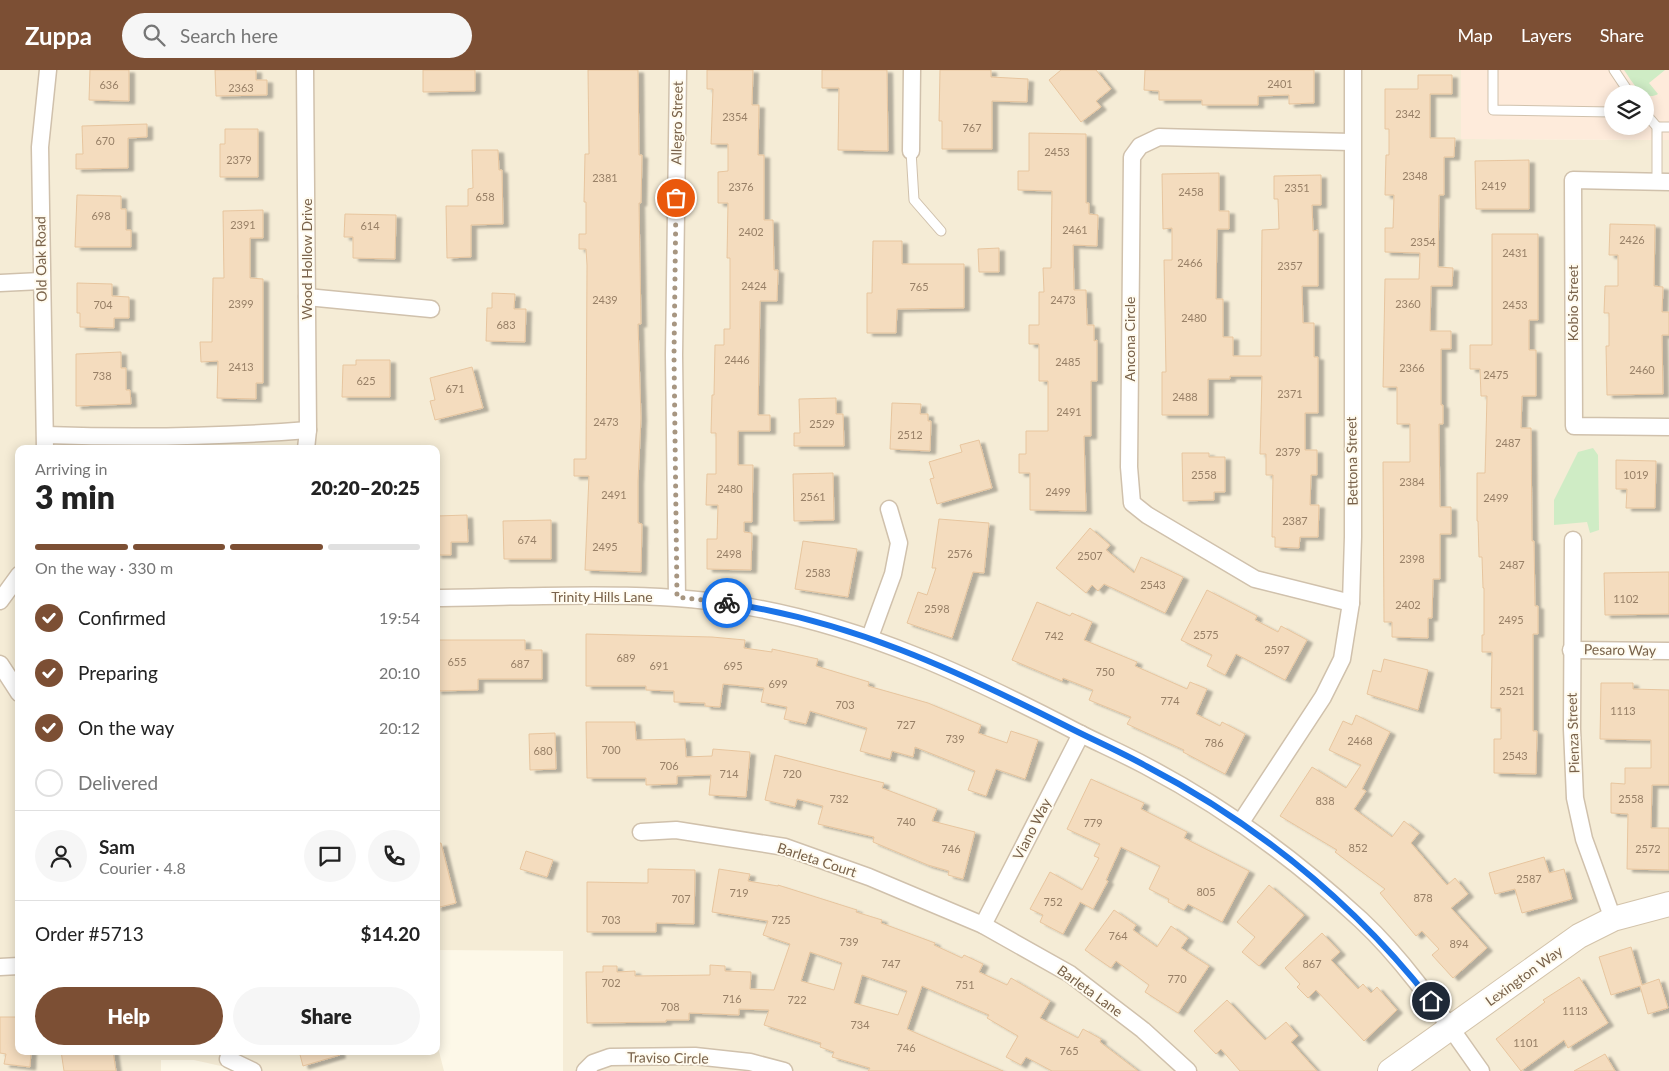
<!DOCTYPE html>
<html lang="en">
<head>
<meta charset="utf-8">
<style>
	:root { --surface:#fff; --page:#f6f6f6; --text:#222; --muted:#767676; --line:#e0e0e0; --accent:#7c4f34 }
	body { margin:0; font-family:Lato,sans-serif; background:var(--page); color:var(--text); height:100vh; display:flex; flex-direction:column; font-size:19px; white-space:nowrap }
	* { box-sizing:border-box; margin:0 }
	p { font-size:16px; color:var(--muted) }
	.icon { flex:none; width:28px; height:28px; fill:none; stroke:currentColor; stroke-width:2; stroke-linecap:round; stroke-linejoin:round }
	.map { position:relative; flex:1; overflow:hidden }
	.sheet { position:absolute; left:15px; top:375px; width:425px; height:610px; display:flex; flex-direction:column; background:var(--surface); border-radius:10px; box-shadow:0 2px 12px #0003 }
	.sheet>* { flex:none }
	.controls { position:absolute; left:1604px; top:15px; display:grid; gap:10px }
	.controls a { display:grid; place-items:center; width:50px; height:50px; border-radius:50%; background:var(--surface); box-shadow:0 2px 12px #0003; font-size:25px }
	.pin { position:absolute; display:grid; place-items:center; width:42px; height:42px; color:#fff; margin:-21px; border:2px solid #fff; border-radius:50%; box-shadow:0 1px 5px #0007 }
	.courier { position:absolute; display:grid; place-items:center; width:50px; height:50px; margin:-25px; border:4px solid #1a73e8; border-radius:50%; background:#fff; color:#222; box-shadow:0 1px 6px #0007 }
	.headline em { font-style:normal; font-weight:800 }
	.headline div { display:flex; flex-direction:column-reverse }
	.headline { display:flex; align-items:center; justify-content:space-between; height:85px; padding:0 20px }
	h1 { font-size:32px; font-weight:800; line-height:38px }
	.bar { display:grid; grid-template-columns:repeat(4,1fr); gap:8px 5px; align-content:center; height:60px; padding:0 20px }
	.bar i { height:6px; border-radius:4px; background:var(--line) }
	.bar .on { background:var(--accent) }
	.bar p { grid-column:span 4 }
	.line { display:flex; align-items:center; gap:12px; padding:0 20px; border-top:1px solid var(--line) }
	.line div { flex:1 }
	.round { display:grid; place-items:center; flex:none; width:52px; height:52px; border-radius:26px; background:var(--page) }
	ol { padding:0 20px; list-style:none }
	li { display:flex; align-items:center; gap:15px; height:55px }
	li p { margin-inline-start:auto }
	li .icon { padding:5px; border-radius:50%; background:var(--accent); color:#fff; stroke-width:4 }
	li:last-child { color:var(--muted) }
	li i { width:28px; height:28px; border:2px solid var(--line); border-radius:50% }
	.primary-button { display:flex; gap:10px; margin-top:auto; padding:10px 20px }
	.primary-button a { flex:1; height:58px; border-radius:30px; background:var(--accent); color:#fff; font-size:20px; font-weight:800; line-height:58px; text-align:center }
	.primary-button a+a { background:var(--page); color:var(--text) }
	header { display:flex; align-items:center; gap:30px; box-sizing:border-box; height:70px; padding:0 25px; background:var(--accent); color:#fff }
	header strong { font-size:24px }
	nav { display:flex; gap:28px; margin-inline-start:auto; font-size:18px }
	.search { width:350px; height:45px; background:var(--page); display:flex; align-items:center; gap:12px; box-sizing:border-box; padding:0 18px; border-radius:28px; color:var(--muted); font-size:19px }
	.map>svg:first-child { display:block }
</style>
</head>
<body>
<header>
<strong>Zuppa</strong>
<div class="search"><svg class="icon" aria-label="search" viewBox="0 0 24 24"><circle cx="10" cy="10" r="6"/><path d="M15 15l6 6"/></svg>Search here</div>
<nav><a>Map</a><a>Layers</a><a>Share</a></nav>
</header>
<div class="map">
<svg width="1669" height="1001" viewBox="0 0 1669 1001">
	<defs>
		<filter id="shadow"><feDropShadow dx="5.5" dy="3" stdDeviation="1" flood-color="#0004"/></filter>
	</defs>
	<rect width="100%" height="100%" fill="#fdf8e8"/>
	<path fill="#f5ecd6" d="M0 0H1461V69L1669 70V1001H563V881L436 880V379H19V981H436V970L444 1001H243L194 990H161V1001H0Z"/>
	<path fill="#feebdb" fill-rule="evenodd" d="M1461 0H1669V70L1461 69ZM1612 24H1645V56H1612Z"/>
	<g fill="#cfecc5">
		<path d="M1624 0H1665L1649 13 1658 24C1643 33 1632 11 1624 0Z"/>
		<path d="M1593 378 1598 385 1599 460 1590 463 1587 452 1554 455V430L1578 382Z"/>
	</g>
	<g fill="#f4dcbe" stroke="#e7c59e" fill-rule="evenodd" filter="url(#shadow)">
		<path d="M90 0H129V31L89 30Z"/>
		<path d="M215 0H256V10H267V25L216 26Z"/>
		<path d="M423 0H475V21L423 22Z"/>
		<path d="M588 0H638L639 85H642L641 133H639L641 254H638L641 348 638 411V453L642 454 641 502 585 500 589 406H574V389H586L587 195 586 179H579V164H586V132H584L585 84H589Z"/>
		<path d="M707 0H753L752 35H759L758 85H764V150H773L774 200H778L777 231H760L758 345H770V361H738V395H753L752 452H744V462L752 463 751 500 707 499V469H717L718 435H706L707 404H716V363H711L712 325H714L715 275H724V259H730V188H727L728 133H718V102L728 101V74H711L713 19H707Z"/>
		<path d="M822 0H887L888 81 838 80 839 18H822Z"/>
		<path d="M940 0H991V7L1028 9 1027 32 992 31V79H942V51H939Z"/>
		<path d="M1061 0H1096L1111 19 1096 31 1101 37 1081 52 1049 10Z"/>
		<path d="M1145 0H1314V33L1289 34V25L1258 26V35H1202V30H1159V21L1144 20Z"/>
		<path d="M1418 5H1452V24H1430V68H1455L1454 87H1444V125H1439L1438 197 1453 198 1452 216H1431L1430 261H1451V279H1441V335H1443V354H1439L1440 437H1451V464H1440V509H1433L1432 548H1428V568L1392 567V552H1384L1383 392H1410V354H1397V317H1383L1385 209H1419L1420 183 1385 182V158H1393L1394 125H1385L1386 85H1389V59H1385V19H1418Z"/>
		<path d="M147 54V67L128 68V98L76 99V84H83L82 56Z"/>
		<path d="M225 59H258V107H220V74H225Z"/>
		<path d="M1029 63 1086 64V133H1089V144L1098 145 1097 176 1073 175 1074 220H1086L1087 255H1094V271L1097 270V311H1091V366H1084L1086 441 1030 440V403H1019V384H1026V361H1048V311H1039V274H1029V255H1039V222H1044L1043 198H1051L1052 121 1018 120V101H1029Z"/>
		<path d="M472 80H498L499 100H502L503 154 471 155V187L447 188 446 136H468V119L473 118Z"/>
		<path d="M1529 90V139H1476L1475 91Z"/>
		<path d="M1219 103V141H1229V159H1217L1216 229H1223V267H1233V286H1261L1262 160 1279 159 1278 129H1274V106L1321 105V135H1312L1313 161 1318 160V216H1302L1303 253H1314V287H1318V343H1305V380H1317V405H1311L1310 435H1319L1318 467H1300L1299 478 1275 477V467H1272L1273 405H1266V384H1260L1262 306H1230V309H1208V345H1162V302H1166L1164 190H1172V158L1163 159 1162 104Z"/>
		<path d="M77 125 121 126V139H126V160H131V177H75Z"/>
		<path d="M263 140V168H250V208L263 209V313H256V329L217 328 218 291 201 292 200 272H212L213 208H224L223 141Z"/>
		<path d="M345 144 396 145 395 189 353 188V167H344Z"/>
		<path d="M1610 154 1655 155 1654 216 1663 217 1662 242H1669V265H1662L1663 324 1607 325 1606 276H1609V243H1604L1605 216H1618V185H1609Z"/>
		<path d="M1492 164H1538V250H1529V280H1536V326H1522L1521 358H1531L1532 471H1534L1535 536H1538V564H1533V661H1537L1536 704 1494 703V669H1501V638H1491L1492 582H1482V565H1484V518H1483L1482 487H1479L1478 451H1477V403H1485L1487 326H1481L1480 299H1470V275H1492Z"/>
		<path d="M873 171H902V194H964V238L897 239 896 263H867V223H872Z"/>
		<path d="M999 178V202H979L978 179Z"/>
		<path d="M77 213 112 214V226L129 227V248H114V258L80 257V243H77Z"/>
		<path d="M492 223 515 224 514 239H526L525 272 486 271 487 238H492Z"/>
		<path d="M121 282V298H126V320H130L131 334 76 336V284Z"/>
		<path d="M356 290H390V327H342L343 295H356Z"/>
		<path d="M472 297 483 338 435 350 430 331 435 330 430 308Z"/>
		<path d="M836 328V344H843L844 376H794V363H800L799 329Z"/>
		<path d="M892 333 921 334 920 344H928V351H931L930 381 890 379Z"/>
		<path d="M979 370 992 418 937 434 930 409 934 408 929 392 962 382 960 375Z"/>
		<path d="M1182 383H1209V387H1225V422H1214V430L1183 431Z"/>
		<path d="M1616 390 1656 391 1655 438H1626L1627 419H1616Z"/>
		<path d="M833 403 834 450 794 451 793 404Z"/>
		<path d="M467 445 468 472H451V485H436V446Z"/>
		<path d="M939 449 989 453 984 503 973 502 952 568 907 553 918 522 927 525 936 498H932Z"/>
		<path d="M551 450V489H504L503 451Z"/>
		<path d="M1090 458 1110 475 1106 480 1134 503 1141 487 1183 507 1165 543 1104 514 1098 521 1092 515 1086 523 1056 498Z"/>
		<path d="M803 471 857 479 848 527 795 519Z"/>
		<path d="M1669 502V544L1605 545 1604 503Z"/>
		<path d="M1207 520 1257 546 1255 550 1278 562 1281 556 1307 570 1285 610 1236 584 1225 605 1207 596 1212 585 1181 570Z"/>
		<path d="M1037 532 1070 546 1072 543 1092 552 1084 570 1137 592 1135 596 1187 619 1190 612 1207 619 1196 644 1220 656 1222 652 1245 664 1225 704 1183 682 1184 680 1127 654 1131 647 1089 630 1093 620 1063 608 1062 611 1012 590Z"/>
		<path d="M586 564 712 567 745 570 744 578 772 582V579L818 589 816 596 869 612 868 616 928 633 981 655 978 663 1007 673 1011 661 1038 670 1025 709 996 699 986 726 968 720 975 701 915 677 913 687 892 681 890 689 860 681 867 658 810 641 806 654 784 649 787 637 761 632 764 618 723 614 720 637 705 636V633L674 632V621L646 620V616H586Z"/>
		<path d="M436 570H525V580H542V609H478V620L436 621Z"/>
		<path d="M1384 589 1428 600 1418 640 1367 624 1373 600 1381 602Z"/>
		<path d="M1601 613H1633V619L1669 620V715H1652L1651 758H1669V800L1627 799 1628 744 1611 743V713L1625 714V698H1651V670L1600 669Z"/>
		<path d="M1356 645 1390 662 1362 719 1366 721 1354 739 1392 767 1404 751 1419 763 1411 773 1447 815 1455 808 1468 824 1451 838 1487 878 1453 908 1432 885 1439 879 1422 861 1416 866 1380 823 1385 819 1335 782 1337 780 1280 746 1312 697 1346 718 1361 695 1329 680 1343 651 1352 655Z"/>
		<path d="M586 652H635L636 670 685 669 686 687 712 686 713 679 750 682 746 727 709 725 711 705 677 706V714L646 715V708H587Z"/>
		<path d="M555 663 556 699 530 700 529 664Z"/>
		<path d="M775 685 884 713 882 718 937 739 932 751 975 762 963 809 948 805 949 801 928 795 873 772 874 767 818 754 823 736 797 729 795 737 765 730Z"/>
		<path d="M1091 709 1144 733 1141 739 1187 762 1184 768 1249 801 1222 852 1188 834 1184 840 1168 832 1169 829 1149 819 1160 796 1121 777 1106 810 1108 811 1093 839 1080 832 1063 864 1040 852 1043 845 1030 839 1050 802 1082 820 1099 788 1094 786 1100 774 1067 759Z"/>
		<path d="M441 773 456 833 436 838V774Z"/>
		<path d="M526 781 553 790 547 807 520 799Z"/>
		<path d="M1544 787 1549 803 1564 799 1572 829 1522 843 1515 819 1495 824 1489 803Z"/>
		<path d="M648 799 695 800 694 854 656 853V862H587V812L648 813Z"/>
		<path d="M719 799 750 804 748 811 778 816V815L857 840 856 842 882 850 881 853 935 873 934 875 962 888 964 885 983 894 979 902 1007 915 1011 908 1050 931 1040 948 1078 968 1083 959 1101 969 1100 972 1138 1001H1052L1026 987 1021 995 1006 987 1018 966 987 948 989 945 922 916 907 959 1003 1001H868L870 998 832 987 834 982 820 977 821 973 764 955 769 940 739 939V945L689 943V950H666V952L587 953 586 902H603V896H617V902L635 901V906L710 905V895L725 896V901L751 902 750 919 774 920 790 874 763 865 768 851 712 842ZM810 882 842 893 834 920 801 911ZM862 905 907 921 898 945 854 933Z"/>
		<path d="M1269 815 1304 845 1259 896 1242 882 1255 867 1237 852Z"/>
		<path d="M1114 840 1136 855 1133 860 1157 877 1171 856 1188 868 1181 878 1209 896 1178 943 1145 922 1149 915 1116 891 1111 898 1085 880Z"/>
		<path d="M1322 863 1340 882 1331 890 1358 919 1363 914 1371 923 1377 917 1397 940 1364 971 1316 920 1308 928 1297 917 1300 914 1285 898Z"/>
		<path d="M1631 877 1642 915 1659 909 1668 938 1648 944 1640 916 1611 925 1599 887Z"/>
		<path d="M1579 907 1608 953 1568 978 1564 970 1521 1001 1496 969 1545 932 1543 930Z"/>
		<path d="M1227 930 1265 970 1286 952 1298 966 1291 972 1317 1001H1240L1221 979 1216 984 1194 961Z"/>
		<path d="M0 947H19V981H31L30 997 4 994 6 984 0 983Z"/>
		<path d="M61 981H113L116 1001H64Z"/>
		<path d="M299 981H339L340 985 303 996Z"/>
		<path d="M1605 984 1615 1001H1574Z"/>
	</g>
	<g fill="none" stroke-linecap="round" stroke-linejoin="round">
		<defs>
			<g id="lane">
				<path d="M1493 0V40L1612 42"/>
				<path d="M1614 0 1630 24"/>
				<path d="M1645 43 1657 57V112"/>
				<path d="M1657 57H1669"/>
				<path d="M911 81 914 130 941 161"/>
			</g>
			<g id="street">
				<path d="M305 0 308 360 306 379"/>
				<path d="M1351 72 1159 67 1140 76 1132 87 1129 397 1132 433 1147 445 1255 509 1351 533"/>
				<path d="M911 81 912 0"/>
				<path d="M1669 112 1573 110 1574 356 1669 357"/>
				<path d="M0 213 41 211"/>
				<path d="M307 227 431 239"/>
				<path d="M46 365C134 368 220 367 308 360"/>
				<path d="M45 379 40 77 48 0"/>
				<path d="M1573 470 1572 659 1575 728 1584 769 1613 849"/>
				<path d="M677 527 674 285 678 0"/>
				<path d="M436 528C540 527 647 519 750 537 868 558 969 606 1075 661 1098 673 1122 683 1146 696 1224 737 1296 790 1361 850 1408 894 1444 949 1481 1001"/>
				<path d="M0 531 19 505"/>
				<path d="M870 567 893 504 899 473 889 439"/>
				<path d="M1571 580 1669 581"/>
				<path d="M0 594 19 623"/>
				<path d="M1241 752 1323 627 1342 589 1351 533 1353 467V0"/>
				<path d="M641 762 676 760 785 777 869 807 983 855 1070 904 1143 960 1188 1001"/>
				<path d="M983 855 1081 664"/>
				<path d="M0 897 19 896"/>
				<path d="M231 981 228 989 253 1001"/>
				<path d="M585 1001 593 993 610 987 695 986 750 992 784 1001"/>
			</g>
			<path id="secondary" d="M1390 1001 1579 866 1613 849 1669 834"/>
		</defs>
		<use href="#lane" stroke="#d0c1ac" stroke-width="11"/>
		<use href="#street" stroke="#d0c1ac" stroke-width="19"/>
		<use href="#secondary" stroke="#d3c3aa" stroke-width="26"/>
		<use href="#lane" stroke="#fff" stroke-width="9"/>
		<use href="#street" stroke="#fff" stroke-width="16"/>
		<use href="#secondary" stroke="#fff" stroke-width="24"/>
	</g>
	<g fill="none" stroke-linecap="round" stroke-linejoin="round">
		<path stroke="#a79681" stroke-width="5" stroke-dasharray="0 9" d="M676 128 674 285 677 527 727 533"/>
		<path stroke="#1a73e8" stroke-width="6" d="M727 533C850 551 954 599 1064 655 1091 669 1119 681 1146 696 1257 754 1353 832 1431 931"/>
	</g>
	<g text-anchor="middle" stroke-width="4" stroke-linejoin="round" paint-order="stroke">
		<g font-size="11" fill="#988067">
			<text x="1280" y="18">2401</text>
			<text x="109" y="19">636</text>
			<text x="241" y="22">2363</text>
			<text x="1408" y="48">2342</text>
			<text x="735" y="51">2354</text>
			<text x="972" y="62">767</text>
			<text x="105" y="75">670</text>
			<text x="1057" y="86">2453</text>
			<text x="239" y="94">2379</text>
			<text x="1415" y="110">2348</text>
			<text x="605" y="112">2381</text>
			<text x="1494" y="120">2419</text>
			<text x="741" y="121">2376</text>
			<text x="1297" y="122">2351</text>
			<text x="1191" y="126">2458</text>
			<text x="485" y="131">658</text>
			<text x="101" y="150">698</text>
			<text x="243" y="159">2391</text>
			<text x="370" y="160">614</text>
			<text x="1075" y="164">2461</text>
			<text x="751" y="166">2402</text>
			<text x="1632" y="174">2426</text>
			<text x="1423" y="176">2354</text>
			<text x="1515" y="187">2431</text>
			<text x="1190" y="197">2466</text>
			<text x="1290" y="200">2357</text>
			<text x="754" y="220">2424</text>
			<text x="919" y="221">765</text>
			<text x="605" y="234">2439</text>
			<text x="1063" y="234">2473</text>
			<text x="241" y="238">2399</text>
			<text x="1408" y="238">2360</text>
			<text x="103" y="239">704</text>
			<text x="1515" y="239">2453</text>
			<text x="1194" y="252">2480</text>
			<text x="506" y="259">683</text>
			<text x="737" y="294">2446</text>
			<text x="1068" y="296">2485</text>
			<text x="241" y="301">2413</text>
			<text x="1412" y="302">2366</text>
			<text x="1642" y="304">2460</text>
			<text x="1496" y="309">2475</text>
			<text x="102" y="310">738</text>
			<text x="366" y="315">625</text>
			<text x="455" y="323">671</text>
			<text x="1290" y="328">2371</text>
			<text x="1185" y="331">2488</text>
			<text x="1069" y="346">2491</text>
			<text x="606" y="356">2473</text>
			<text x="822" y="358">2529</text>
			<text x="910" y="369">2512</text>
			<text x="1508" y="377">2487</text>
			<text x="1288" y="386">2379</text>
			<text x="1204" y="409">2558</text>
			<text x="1636" y="409">1019</text>
			<text x="1412" y="416">2384</text>
			<text x="730" y="423">2480</text>
			<text x="1058" y="426">2499</text>
			<text x="614" y="429">2491</text>
			<text x="813" y="431">2561</text>
			<text x="1496" y="432">2499</text>
			<text x="1295" y="455">2387</text>
			<text x="527" y="474">674</text>
			<text x="605" y="481">2495</text>
			<text x="729" y="488">2498</text>
			<text x="960" y="488">2576</text>
			<text x="1090" y="490">2507</text>
			<text x="1412" y="493">2398</text>
			<text x="1512" y="499">2487</text>
			<text x="818" y="507">2583</text>
			<text x="1153" y="519">2543</text>
			<text x="1626" y="533">1102</text>
			<text x="1408" y="539">2402</text>
			<text x="937" y="543">2598</text>
			<text x="1511" y="554">2495</text>
			<text x="1206" y="569">2575</text>
			<text x="1054" y="570">742</text>
			<text x="1277" y="584">2597</text>
			<text x="626" y="592">689</text>
			<text x="457" y="596">655</text>
			<text x="520" y="598">687</text>
			<text x="659" y="600">691</text>
			<text x="733" y="600">695</text>
			<text x="1105" y="606">750</text>
			<text x="778" y="618">699</text>
			<text x="1512" y="625">2521</text>
			<text x="1170" y="635">774</text>
			<text x="845" y="639">703</text>
			<text x="1623" y="645">1113</text>
			<text x="906" y="659">727</text>
			<text x="955" y="673">739</text>
			<text x="1360" y="675">2468</text>
			<text x="1214" y="677">786</text>
			<text x="611" y="684">700</text>
			<text x="543" y="685">680</text>
			<text x="1515" y="690">2543</text>
			<text x="669" y="700">706</text>
			<text x="729" y="708">714</text>
			<text x="792" y="708">720</text>
			<text x="839" y="733">732</text>
			<text x="1631" y="733">2558</text>
			<text x="1325" y="735">838</text>
			<text x="906" y="756">740</text>
			<text x="1093" y="757">779</text>
			<text x="1358" y="782">852</text>
			<text x="951" y="783">746</text>
			<text x="1648" y="783">2572</text>
			<text x="1529" y="813">2587</text>
			<text x="1206" y="826">805</text>
			<text x="739" y="827">719</text>
			<text x="1423" y="832">878</text>
			<text x="681" y="833">707</text>
			<text x="1053" y="836">752</text>
			<text x="611" y="854">703</text>
			<text x="781" y="854">725</text>
			<text x="1118" y="870">764</text>
			<text x="849" y="876">739</text>
			<text x="1459" y="878">894</text>
			<text x="891" y="898">747</text>
			<text x="1312" y="898">867</text>
			<text x="1177" y="913">770</text>
			<text x="611" y="917">702</text>
			<text x="965" y="919">751</text>
			<text x="732" y="933">716</text>
			<text x="797" y="934">722</text>
			<text x="670" y="941">708</text>
			<text x="1575" y="945">1113</text>
			<text x="860" y="959">734</text>
			<text x="1526" y="977">1101</text>
			<text x="906" y="982">746</text>
			<text x="1069" y="985">765</text>
		</g>
		<g font-size="14" fill="#79624a" stroke="#fffbef">
			<text transform="translate(677 53) rotate(-89)" y="5">Allegro Street</text>
			<text transform="translate(41 189) rotate(-91)" y="5">Old Oak Road</text>
			<text transform="translate(307 189) rotate(-90)" y="5">Wood Hollow Drive</text>
			<text transform="translate(1573 233) rotate(-90)" y="5">Kobio Street</text>
			<text transform="translate(1130 269) rotate(-90)" y="5">Ancona Circle</text>
			<text transform="translate(1352 391) rotate(-91)" y="5">Bettona Street</text>
			<text x="602" y="532">Trinity Hills Lane</text>
			<text transform="translate(1620 580) rotate(1)" y="5">Pesaro Way</text>
			<text transform="translate(1573 663) rotate(-92)" y="5">Pienza Street</text>
			<text transform="translate(1032 759) rotate(-63)" y="5">Viano Way</text>
			<text transform="translate(817 790) rotate(18)" y="5">Barleta Court</text>
			<text transform="translate(1524 906) rotate(-36)" y="5">Lexington Way</text>
			<text transform="translate(1090 921) rotate(36)" y="5">Barleta Lane</text>
			<text transform="translate(668 988) rotate(1)" y="5">Traviso Circle</text>
		</g>
	</g>
</svg>
<div class="controls">
<a><svg class="icon" aria-label="layers" viewBox="0 0 24 24"><path d="M12 4l9 5-9 5-9-5zM3 14l9 5 9-5"/></svg></a>
</div>
<div class="pin" style="left:676px;top:128px;background:#ea580c"><svg class="icon" aria-label="bag" viewBox="0 0 24 24"><path d="M5 8h14l-1 12H6zM9 8a3 3 0 0 1 6 0"/></svg></div>
<div class="pin" style="left:1431px;top:931px;background:#1f2937"><svg class="icon" aria-label="home" viewBox="0 0 24 24"><path d="M3 11l9-7 9 7M6 9v11h12V9"/></svg></div>
<div class="courier" style="left:727px;top:533px"><svg class="icon" aria-label="bike" viewBox="0 0 24 24"><circle cx="6" cy="16" r="4"/><circle cx="18" cy="16" r="4"/><path d="M6 16l4-8h5l3 8M10 8l3 8H6M13 5h3"/></svg></div>
<section class="sheet">
<div class="headline"><div><h1>3 min</h1><p>Arriving in</p></div><em>20:20–20:25</em></div>
<div class="bar"><i class="on"></i><i class="on"></i><i class="on"></i><i></i><p>On the way · 330 m</p></div>
<ol>
<li><svg class="icon" aria-label="check" viewBox="0 0 24 24"><path d="M5 12l5 5 9-10"/></svg>Confirmed<p>19:54</p></li>
<li><svg class="icon" aria-label="check" viewBox="0 0 24 24"><path d="M5 12l5 5 9-10"/></svg>Preparing<p>20:10</p></li>
<li><svg class="icon" aria-label="check" viewBox="0 0 24 24"><path d="M5 12l5 5 9-10"/></svg>On the way<p>20:12</p></li>
<li><i></i>Delivered</li>
</ol>
<div class="line" style="height:90px"><a class="round"><svg class="icon" aria-label="person" viewBox="0 0 24 24"><circle cx="12" cy="8" r="4"/><path d="M4 21q1-7 8-7t8 7"/></svg></a><div><b>Sam</b><p>Courier · 4.8</p></div><a class="round"><svg class="icon" aria-label="chat" viewBox="0 0 24 24"><path d="M4 5h16v11H9l-5 4z"/></svg></a><a class="round"><svg class="icon" aria-label="phone" viewBox="0 0 24 24"><path d="M5 4h4l2 5-3 2q2 4 5 5l2-3 5 2v4C11 20 4 13 5 4z"/></svg></a></div>
<div class="line" style="height:65px"><div>Order #5713</div><b>$14.20</b></div>
<div class="primary-button"><a>Help</a><a>Share</a></div>
</section>
</div>
</body>
</html>
